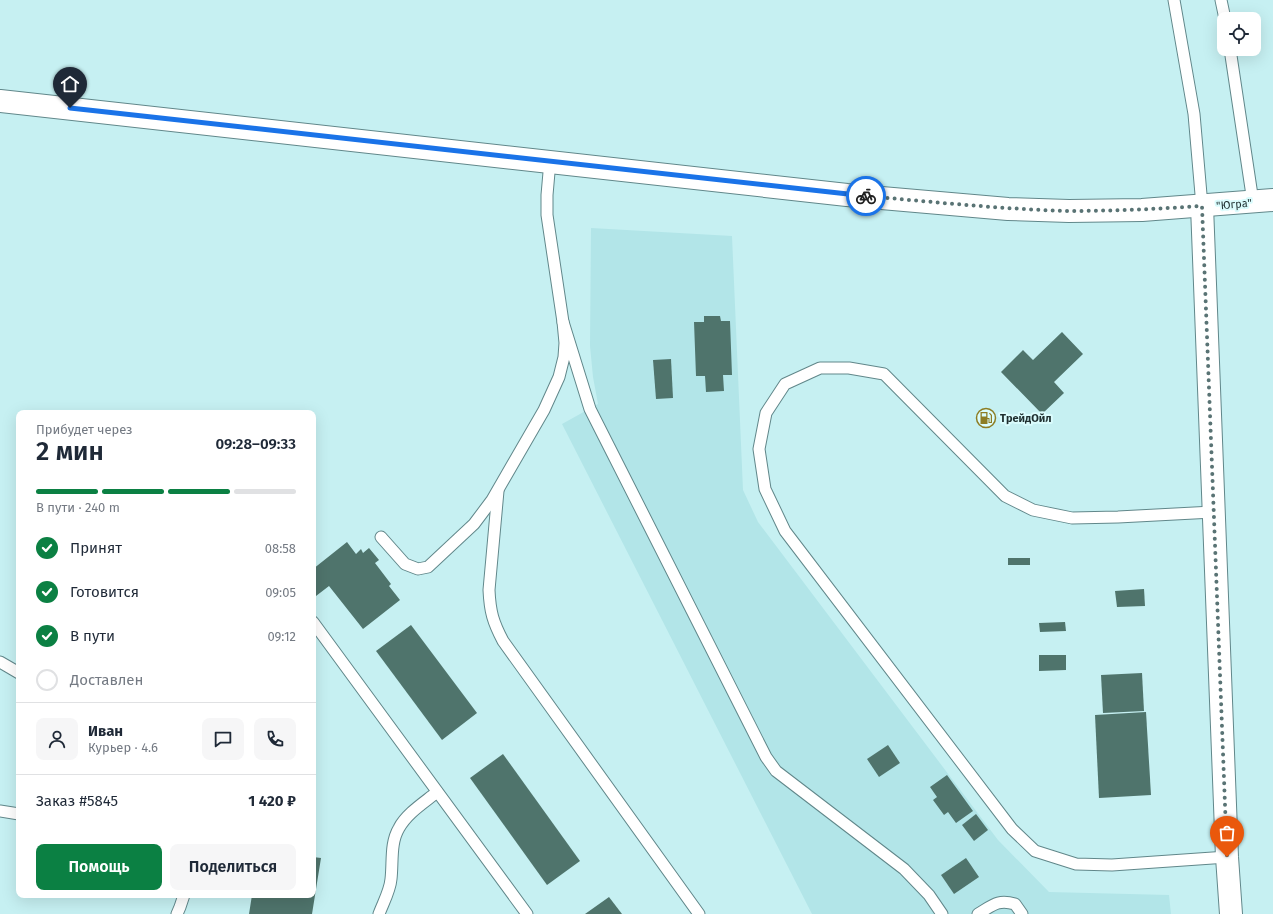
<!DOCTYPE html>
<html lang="ru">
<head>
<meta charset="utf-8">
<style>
	:root { --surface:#fff; --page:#f6f6f7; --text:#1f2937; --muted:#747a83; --line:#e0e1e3; --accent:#0b8043 }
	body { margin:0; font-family:"Fira Sans",sans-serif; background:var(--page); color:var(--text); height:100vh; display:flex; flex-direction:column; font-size:15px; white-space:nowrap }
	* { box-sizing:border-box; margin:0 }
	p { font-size:13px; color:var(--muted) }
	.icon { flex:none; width:22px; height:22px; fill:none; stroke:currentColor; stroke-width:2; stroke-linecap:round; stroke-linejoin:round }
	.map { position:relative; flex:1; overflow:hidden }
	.sheet { position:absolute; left:16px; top:410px; width:300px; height:488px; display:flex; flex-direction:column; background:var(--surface); border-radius:8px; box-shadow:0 4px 16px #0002 }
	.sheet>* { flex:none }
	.fabs { position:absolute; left:1217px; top:12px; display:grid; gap:8px }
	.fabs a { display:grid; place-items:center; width:44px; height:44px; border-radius:8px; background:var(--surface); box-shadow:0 4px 16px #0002; font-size:20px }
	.pin { position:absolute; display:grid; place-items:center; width:34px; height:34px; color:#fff; margin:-41px -17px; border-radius:50% 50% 50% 0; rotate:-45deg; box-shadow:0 0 4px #0007 }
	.pin .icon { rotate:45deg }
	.courier { position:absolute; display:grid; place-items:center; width:40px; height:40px; margin:-20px; border:3px solid #1a73e8; border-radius:50%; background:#fff; color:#222; box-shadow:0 1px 5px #0007 }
	.summary em { font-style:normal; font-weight:600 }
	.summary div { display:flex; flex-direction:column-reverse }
	.summary { display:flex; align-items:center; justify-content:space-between; height:68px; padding:0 20px }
	h1 { font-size:26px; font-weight:600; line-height:30px }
	.bar { display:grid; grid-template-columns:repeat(4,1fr); gap:6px 4px; align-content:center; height:48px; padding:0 20px }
	.bar i { height:5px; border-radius:3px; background:var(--line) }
	.bar .selected { background:var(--accent) }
	.bar p { grid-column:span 4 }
	.line { display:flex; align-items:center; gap:10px; padding:0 20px; border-top:1px solid var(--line) }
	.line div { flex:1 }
	.round { display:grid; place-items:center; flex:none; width:42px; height:42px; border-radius:8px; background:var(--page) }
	ol { padding:0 20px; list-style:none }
	li { display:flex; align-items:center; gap:12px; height:44px }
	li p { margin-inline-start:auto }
	li .icon { padding:4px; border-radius:50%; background:var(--accent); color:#fff; stroke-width:4 }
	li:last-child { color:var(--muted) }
	li i { width:22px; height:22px; border:2px solid var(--line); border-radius:50% }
	.primary-button { display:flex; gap:8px; margin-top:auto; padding:8px 20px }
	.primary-button a { flex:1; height:46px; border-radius:8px; background:var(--accent); color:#fff; font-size:16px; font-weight:600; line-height:46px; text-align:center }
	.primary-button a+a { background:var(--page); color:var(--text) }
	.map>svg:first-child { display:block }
</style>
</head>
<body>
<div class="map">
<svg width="1273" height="914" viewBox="0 0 1273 914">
	<rect width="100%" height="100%" fill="#c6f0f2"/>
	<path fill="#b2e5e8" d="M591 228 732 236 743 490 758 522 998 840 1049 892 1169 895 1171 914H812L562 424 598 404 593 377 590 346Z"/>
	<g fill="#4f746c">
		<path d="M704 316H720L721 321H730L732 375H723L724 391 706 392 705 376H696L694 322H704Z"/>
		<path d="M1062 332 1083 354 1054 382 1064 393 1042 414 1001 372 1023 350 1033 360Z"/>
		<path d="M671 359 673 398 656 399 653 360Z"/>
		<path d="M347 542 356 554 361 549 363 553 369 548 379 560 375 563 391 584 389 586 400 600 363 629 329 586 316 596 313 591V569Z"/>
		<rect x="1008" y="558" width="22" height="7"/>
		<path d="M1144 589 1145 606 1117 607 1115 591Z"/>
		<path d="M1065 622 1066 631 1040 632 1039 623Z"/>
		<path d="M411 625 477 713 442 740 376 651Z"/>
		<path d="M1039 655H1066V670L1039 671Z"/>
		<path d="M1142 673 1144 711 1103 713 1101 675Z"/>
		<path d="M1146 712 1151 795 1099 798 1095 715Z"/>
		<path d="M888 745 900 763 879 777 867 759Z"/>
		<path d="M503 754 580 861 547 885 470 778Z"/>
		<path d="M947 775 973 811 956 823 948 812 944 815 933 800 937 797 930 787Z"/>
		<path d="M976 814 988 830 974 841 962 825Z"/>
		<path d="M313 857 321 858 312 914H249L252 895H313Z"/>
		<path d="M966 858 979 877 954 894 941 875Z"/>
		<path d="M609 897 622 914H585Z"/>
	</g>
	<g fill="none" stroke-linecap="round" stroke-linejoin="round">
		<defs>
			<g id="lane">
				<path d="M1174 0 1194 114 1202 206"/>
				<path d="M1221 0 1225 19"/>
				<path d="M1230 49 1253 202"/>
				<path d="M563 322 590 409 766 757 776 771 904 869 929 895 942 914"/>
				<path d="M498 491 489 590C490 612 493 622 503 641L699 914"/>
				<path d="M1213 512 1118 517 1072 518 1033 510 1005 496 884 374 849 368H820L785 384 766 413 759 449 765 489 785 531 1012 829 1035 851 1076 864 1112 865 1227 857"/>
				<path d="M381 537 405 564 418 569 428 567 474 524 492 500 544 410 559 377 564 357 565 343 563 322 547 215V195L550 161"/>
				<path d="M313 622 527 914"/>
				<path d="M0 662 19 673"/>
				<path d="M0 811 19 814"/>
				<path d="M177 914 180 907 184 895"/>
				<path d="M379 914C383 903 390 891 391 879 393 862 390 843 399 828 407 813 425 802 437 792"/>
				<path d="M978 914C993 905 998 899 1015 904L1022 914"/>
			</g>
			<path id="secondary" d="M1202 206 1227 857 1231 914"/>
			<path id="highway" d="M0 101 847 195 1008 209 1069 211 1142 210 1273 200"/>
		</defs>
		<use href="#lane" stroke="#61878a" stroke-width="13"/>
		<use href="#secondary" stroke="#61878a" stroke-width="24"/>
		<use href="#highway" stroke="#61878a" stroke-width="24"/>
		<use href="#lane" stroke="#fff" stroke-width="11"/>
		<use href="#secondary" stroke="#fff" stroke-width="22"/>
		<use href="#highway" stroke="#fff" stroke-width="22"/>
	</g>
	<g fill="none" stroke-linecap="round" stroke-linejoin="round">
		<path stroke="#597374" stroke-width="4" stroke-dasharray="0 7.2" d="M866 196C933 202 1001 209 1068 211 1113 211 1157 209 1202 206L1227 857"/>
		<path stroke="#1a73e8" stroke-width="5" d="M70 108 866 196"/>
	</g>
	<defs>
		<symbol id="fuel-ring" viewBox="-11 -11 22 22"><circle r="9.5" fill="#dafcfd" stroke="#8d7d24" stroke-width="1.5"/><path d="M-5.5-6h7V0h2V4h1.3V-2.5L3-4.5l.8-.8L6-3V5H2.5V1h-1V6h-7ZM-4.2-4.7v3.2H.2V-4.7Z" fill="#8d7d24"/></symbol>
	</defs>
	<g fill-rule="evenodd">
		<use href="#fuel-ring" x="975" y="407" width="22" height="22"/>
	</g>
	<g text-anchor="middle" stroke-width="4" stroke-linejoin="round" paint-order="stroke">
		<g font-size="11" fill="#1f2f30" stroke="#dafcfd">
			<text transform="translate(1234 204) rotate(-5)" y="4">"Югра"</text>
		</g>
		<g font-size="11" font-weight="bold" fill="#1f2f30" stroke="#dafcfd" text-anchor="start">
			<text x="1000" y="422">ТрейдОйл</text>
		</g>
	</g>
</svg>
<div class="fabs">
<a><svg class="icon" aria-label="locate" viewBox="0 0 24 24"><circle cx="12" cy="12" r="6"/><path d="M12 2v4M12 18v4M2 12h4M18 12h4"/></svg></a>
</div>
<div class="pin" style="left:1227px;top:857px;background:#ea580c"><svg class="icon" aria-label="bag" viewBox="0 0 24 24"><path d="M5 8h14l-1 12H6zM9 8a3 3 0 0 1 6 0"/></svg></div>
<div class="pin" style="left:70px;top:108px;background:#1f2937"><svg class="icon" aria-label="home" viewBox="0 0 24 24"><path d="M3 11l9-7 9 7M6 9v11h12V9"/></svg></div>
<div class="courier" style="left:866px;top:196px"><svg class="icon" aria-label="bike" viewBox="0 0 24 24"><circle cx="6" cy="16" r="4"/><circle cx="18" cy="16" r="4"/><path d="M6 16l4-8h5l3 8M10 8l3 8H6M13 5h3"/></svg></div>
<section class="sheet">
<div class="summary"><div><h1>2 мин</h1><p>Прибудет через</p></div><em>09:28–09:33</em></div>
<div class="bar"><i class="selected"></i><i class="selected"></i><i class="selected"></i><i></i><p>В пути · 240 m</p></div>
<ol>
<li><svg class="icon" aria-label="check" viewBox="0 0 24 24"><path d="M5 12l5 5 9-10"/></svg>Принят<p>08:58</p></li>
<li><svg class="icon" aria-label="check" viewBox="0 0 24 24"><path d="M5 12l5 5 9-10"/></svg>Готовится<p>09:05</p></li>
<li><svg class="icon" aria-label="check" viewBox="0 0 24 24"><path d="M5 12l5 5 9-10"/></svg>В пути<p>09:12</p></li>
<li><i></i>Доставлен</li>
</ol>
<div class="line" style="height:72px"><a class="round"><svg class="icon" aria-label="person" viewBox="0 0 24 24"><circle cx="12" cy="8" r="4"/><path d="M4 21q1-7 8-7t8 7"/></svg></a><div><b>Иван</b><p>Курьер · 4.6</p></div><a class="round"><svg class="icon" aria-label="chat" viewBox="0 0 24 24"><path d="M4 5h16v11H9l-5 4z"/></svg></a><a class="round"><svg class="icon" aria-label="phone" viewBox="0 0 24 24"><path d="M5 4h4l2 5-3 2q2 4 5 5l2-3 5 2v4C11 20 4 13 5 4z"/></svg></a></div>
<div class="line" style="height:52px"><div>Заказ #5845</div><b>1 420 ₽</b></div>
<div class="primary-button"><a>Помощь</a><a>Поделиться</a></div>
</section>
</div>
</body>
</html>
